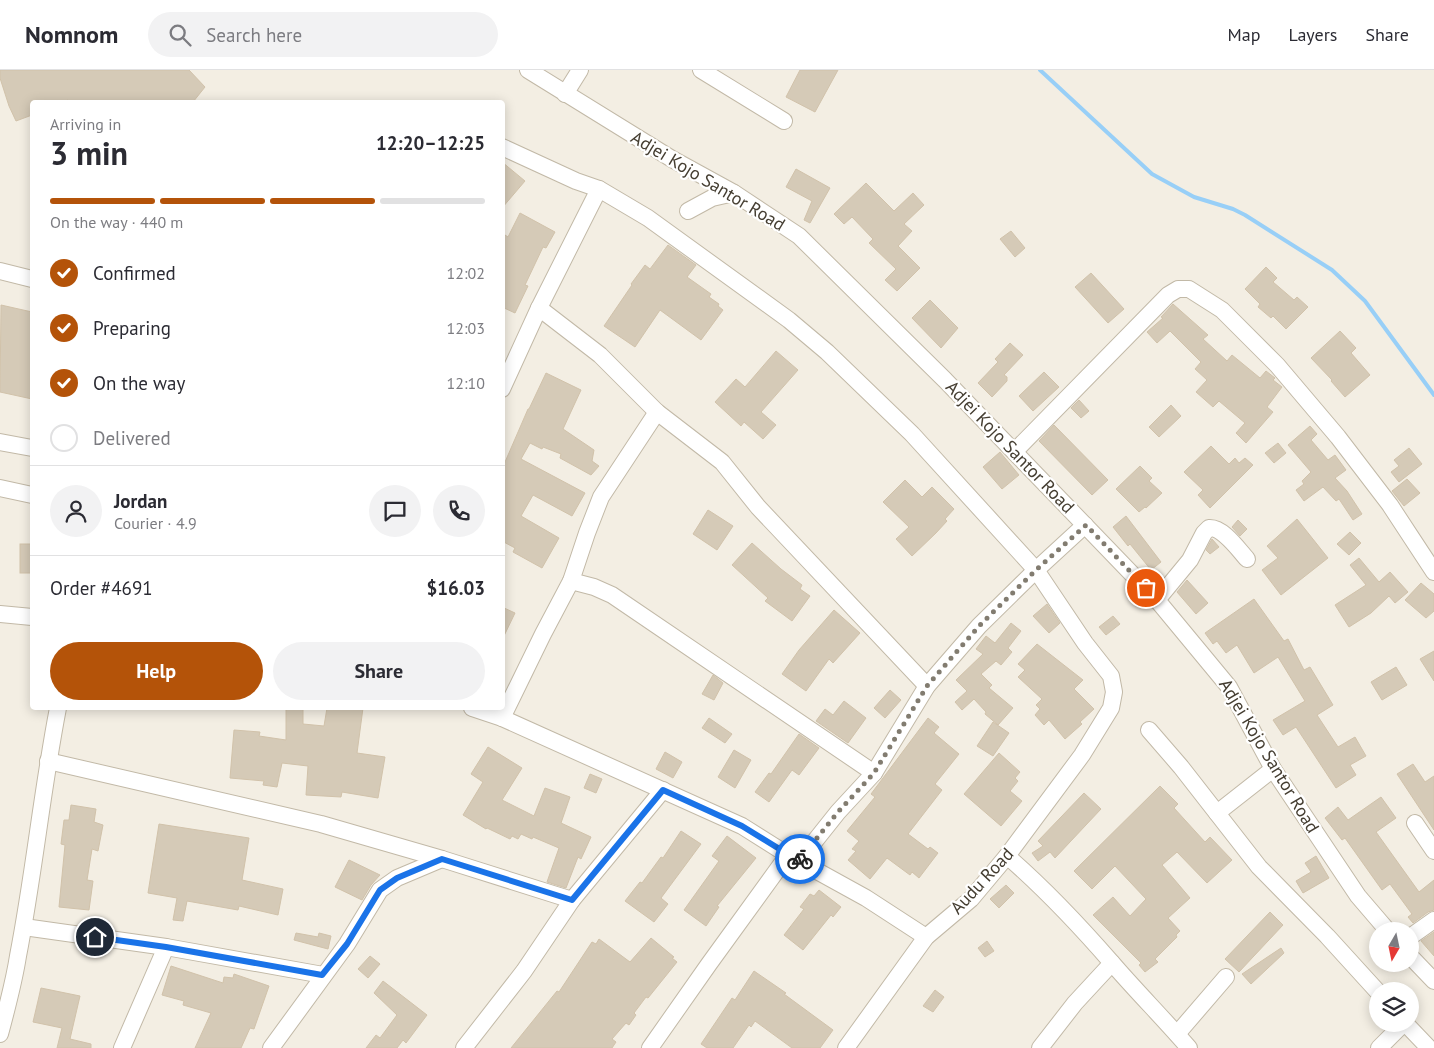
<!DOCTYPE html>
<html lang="en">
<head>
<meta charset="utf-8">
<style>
	:root { --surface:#fff; --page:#f2f2f3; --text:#2b2b33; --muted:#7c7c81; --line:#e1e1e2; --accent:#b45309 }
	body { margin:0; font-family:"PT Sans",sans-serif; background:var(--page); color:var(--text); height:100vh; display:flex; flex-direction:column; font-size:19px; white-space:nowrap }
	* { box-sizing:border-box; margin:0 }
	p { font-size:16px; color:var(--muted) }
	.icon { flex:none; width:28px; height:28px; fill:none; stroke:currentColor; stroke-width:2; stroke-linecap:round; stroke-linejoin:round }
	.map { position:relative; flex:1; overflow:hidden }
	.sheet { position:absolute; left:30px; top:30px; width:475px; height:610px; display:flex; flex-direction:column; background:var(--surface); border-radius:5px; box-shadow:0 2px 12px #0003 }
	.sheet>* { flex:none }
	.needle { width:32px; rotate:189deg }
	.controls { position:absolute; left:1369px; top:852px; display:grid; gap:10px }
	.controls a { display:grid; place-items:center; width:50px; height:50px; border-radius:50%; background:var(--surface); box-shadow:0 2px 12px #0003; font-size:25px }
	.pin { position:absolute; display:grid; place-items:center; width:42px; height:42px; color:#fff; margin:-21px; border:2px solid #fff; border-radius:50%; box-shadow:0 1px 5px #0007 }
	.courier { position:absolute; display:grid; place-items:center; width:50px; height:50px; margin:-25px; border:4px solid #1a73e8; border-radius:50%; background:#fff; color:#222; box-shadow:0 1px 6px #0007 }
	.summary em { font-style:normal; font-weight:700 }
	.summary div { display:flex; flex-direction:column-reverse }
	.summary { display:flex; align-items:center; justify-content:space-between; height:85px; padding:0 20px }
	h1 { font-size:32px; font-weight:700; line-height:38px }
	.bar { display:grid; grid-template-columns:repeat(4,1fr); gap:8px 5px; align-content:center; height:60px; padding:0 20px }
	.bar i { height:6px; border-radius:4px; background:var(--line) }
	.bar .current { background:var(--accent) }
	.bar p { grid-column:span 4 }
	.line { display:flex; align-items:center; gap:12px; padding:0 20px; border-top:1px solid var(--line) }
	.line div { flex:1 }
	.round { display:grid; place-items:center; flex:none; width:52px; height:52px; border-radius:26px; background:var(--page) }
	ol { padding:0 20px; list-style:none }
	li { display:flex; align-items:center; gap:15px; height:55px }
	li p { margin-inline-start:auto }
	li .icon { padding:5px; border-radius:50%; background:var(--accent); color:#fff; stroke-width:4 }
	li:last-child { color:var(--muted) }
	li i { width:28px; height:28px; border:2px solid var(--line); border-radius:50% }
	.cta { display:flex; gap:10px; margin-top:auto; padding:10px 20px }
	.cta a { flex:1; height:58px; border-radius:30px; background:var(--accent); color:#fff; font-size:20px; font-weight:700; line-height:58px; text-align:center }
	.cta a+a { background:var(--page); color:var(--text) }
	header { display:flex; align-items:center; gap:30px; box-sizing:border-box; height:70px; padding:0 25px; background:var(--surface); border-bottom:1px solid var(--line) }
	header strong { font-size:24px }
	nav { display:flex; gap:28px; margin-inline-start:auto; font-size:18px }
	.search { width:350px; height:45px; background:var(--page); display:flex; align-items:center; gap:12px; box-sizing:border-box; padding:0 18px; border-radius:28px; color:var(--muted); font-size:19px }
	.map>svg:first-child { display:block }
</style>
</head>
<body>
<header>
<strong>Nomnom</strong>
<div class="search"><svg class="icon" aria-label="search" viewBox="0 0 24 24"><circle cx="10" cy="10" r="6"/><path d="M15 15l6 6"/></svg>Search here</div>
<nav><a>Map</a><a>Layers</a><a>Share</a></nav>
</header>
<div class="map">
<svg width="1434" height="978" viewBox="0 0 1434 978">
	<rect width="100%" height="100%" fill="#f3eee3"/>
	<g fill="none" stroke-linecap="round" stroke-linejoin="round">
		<path stroke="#98cff7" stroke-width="4" d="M1040 0 1152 104 1194 127 1233 139 1245 145 1332 200 1365 231 1434 325"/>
	</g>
	<g fill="#d5cab7" stroke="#d1c2aa">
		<path d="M0 0H189L205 17 193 32H70L68 30 62 32H32V45L16 51 9 36 0 8Z"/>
		<path d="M800 0H838L815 42 786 27Z"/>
		<path d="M502 92 525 111 502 138Z"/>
		<path d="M796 99 830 118 810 153 804 150 812 131 786 117Z"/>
		<path d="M866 113 894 141 913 123 924 135 904 154 912 161 898 176 920 198 897 221 885 210 896 199 869 173 873 169 852 147 844 154 834 144Z"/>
		<path d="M520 143 555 162 546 178 543 177 525 215 528 216 515 243 502 237V171L505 165 508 167Z"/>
		<path d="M1011 161 1025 178 1015 187 1000 169Z"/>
		<path d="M668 175 696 195 687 207 711 224 709 227 719 234 718 236 723 240 701 270 660 240 635 277 604 256 632 215 631 214 645 195 650 199Z"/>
		<path d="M1266 197 1277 208 1273 212 1294 230 1297 227 1308 237 1286 259 1273 246 1271 248 1258 237 1260 234 1245 219Z"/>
		<path d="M1091 203 1124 239 1108 253 1075 217Z"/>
		<path d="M930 230 958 258 941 278 912 248Z"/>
		<path d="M1173 234 1208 265 1203 269 1227 291 1232 285 1260 308 1266 301 1275 308 1273 310 1282 317 1267 337 1273 342 1246 373 1236 363 1245 353 1219 331 1213 337 1196 322 1207 310 1195 299 1201 292 1170 261 1157 273 1147 262 1163 248 1161 247Z"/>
		<path d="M1 235 32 242V329L0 322Z"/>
		<path d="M1340 261 1356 278 1351 283 1370 305 1345 327 1331 311 1332 310 1311 288Z"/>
		<path d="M1010 273 1023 285 1004 305 1007 307V311L992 327 978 313 998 292 995 289Z"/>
		<path d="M776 281 798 300 761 342 776 355 763 369 744 352 741 356 715 332 736 309 745 317Z"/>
		<path d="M1044 302 1059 317 1033 341 1019 326Z"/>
		<path d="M546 303 581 320 563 359 594 380 592 391 599 396 591 405 560 388 561 384 543 377 542 379 530 373 521 389 585 423 572 446 533 425 521 446 559 468 542 498 513 482 515 478 502 471V399L528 339H529Z"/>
		<path d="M1079 330 1089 341 1081 348 1071 338Z"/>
		<path d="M1171 335 1181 346 1159 367 1149 357Z"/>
		<path d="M1054 355 1108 410 1092 425 1039 371Z"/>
		<path d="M1310 356 1317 364 1311 370 1328 390 1335 385 1346 400 1335 408 1347 421 1362 444 1353 450 1339 429 1336 431 1323 417 1304 431 1296 420 1304 414 1302 411 1311 402 1288 375Z"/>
		<path d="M1278 373 1286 383 1274 393 1265 383Z"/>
		<path d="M1211 376 1229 394 1235 388 1239 393 1245 388 1253 395 1210 438 1198 425 1203 420 1184 402Z"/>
		<path d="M1409 378 1422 394 1399 412 1391 402 1399 396 1394 390Z"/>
		<path d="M1000 382 1019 405 1002 419 983 397Z"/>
		<path d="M1140 396 1152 408 1149 411 1162 423 1146 438 1145 437 1139 442 1116 419Z"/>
		<path d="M1407 409 1420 423 1404 436 1392 421Z"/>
		<path d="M905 410 922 427 932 417 954 439 945 449 947 451 936 463 912 486 896 469 909 457 883 432Z"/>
		<path d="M708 440 733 456 717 480 693 464Z"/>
		<path d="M1126 446 1161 492 1151 500 1130 474 1128 476 1113 457Z"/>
		<path d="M1297 449 1328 488 1281 525 1262 500 1278 488 1267 476Z"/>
		<path d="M1238 450 1247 459 1240 466 1232 457Z"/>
		<path d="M1350 462 1361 473 1349 485 1337 474Z"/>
		<path d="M1212 469 1219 477 1210 484 1206 480Z"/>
		<path d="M752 473 781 499 802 515 800 519 810 526 792 551 765 531 768 528 732 495Z"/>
		<rect x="20" y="474" width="12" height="29"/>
		<path d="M1359 488 1379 512 1390 502 1408 522 1395 533 1389 526 1371 543 1349 557 1335 535 1366 515 1350 495Z"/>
		<path d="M1187 510 1208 533 1196 544 1177 522Z"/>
		<path d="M1421 513 1434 524V541L1426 548 1405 530Z"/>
		<path d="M1254 529 1284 571 1288 569 1304 600 1310 597 1333 635 1317 645 1338 677 1355 667 1366 686 1350 695 1356 705 1336 718 1296 657 1283 665 1273 650 1305 631 1278 587 1254 603 1237 575 1226 583 1217 571 1213 574 1205 563Z"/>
		<path d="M1047 534 1060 553 1049 563 1033 546Z"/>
		<path d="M502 537 515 543 502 570Z"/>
		<path d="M834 540 860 563 833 593 829 589 806 621 782 604 799 580Z"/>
		<path d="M1113 546 1120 554 1106 565 1099 557Z"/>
		<path d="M1011 553 1021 561 1008 578 1012 582 1001 595 996 591 981 604 992 615 989 618 1013 638 998 655 985 644 986 642 974 629 962 640 955 632 967 621 956 610 983 584 976 579 986 566 995 573Z"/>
		<path d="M1037 574 1083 610 1074 619 1094 639 1080 652 1082 654 1065 669 1049 650 1044 655 1035 645 1040 639 1036 635 1042 629 1018 607 1025 600 1018 594Z"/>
		<path d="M1434 581V611L1420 589Z"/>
		<path d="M1396 597 1407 615 1382 630 1371 612Z"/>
		<path d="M713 605 723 613 714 630 702 624Z"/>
		<path d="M890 620 901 630 885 648 874 638Z"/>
		<path d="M844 631 866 648 848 673 816 651 825 639 833 645Z"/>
		<path d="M286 638H303V654L324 656 327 638H363L357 683 385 687 378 728 342 722 341 727 306 725 308 696 282 693 277 717 263 715 264 711 230 708 234 660 260 662 259 666 286 670Z"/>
		<path d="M709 648 732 664 725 673 702 658Z"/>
		<path d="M928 648 939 657 934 663 959 684 935 714 942 720 908 764 928 779 930 777 938 783 919 808 912 802 910 805 887 788 870 809 848 790 856 781 852 779 859 771 847 761 875 727 871 724Z"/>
		<path d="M993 652 1009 663 993 686 977 676Z"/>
		<path d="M799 664 819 678 799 705 792 700 769 732 755 722 769 703 771 704Z"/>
		<path d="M488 677 522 698 502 730 534 746 545 718 570 727 561 753 591 767 581 789 578 787 566 818 547 812 559 778 533 767 532 769 521 764 518 769 512 766 510 769 487 758 486 759 463 745 483 712 471 704Z"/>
		<path d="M734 680 751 690 735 718 718 707Z"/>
		<path d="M665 682 682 692 673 708 656 699Z"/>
		<path d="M999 683 1020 702 1015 708 1018 711 1010 721 1022 731 1001 756 964 724Z"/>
		<path d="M1413 694 1425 712 1434 706V760L1397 704Z"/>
		<path d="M590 704 602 709 596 723 584 718Z"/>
		<path d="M1160 716 1178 734 1174 738 1205 772 1210 767 1232 790 1207 813 1177 782 1162 795 1190 828 1168 848 1180 861 1176 865 1177 867 1155 889 1158 892 1145 902 1139 895 1141 893 1093 845 1113 827 1130 846 1146 829 1115 796 1092 819 1074 801Z"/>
		<path d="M1084 723 1101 739 1055 788 1050 782 1038 791 1032 783 1043 776 1038 771Z"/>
		<path d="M1381 727 1396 748 1376 762 1419 822 1434 810V840L1428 842 1413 853 1408 847 1412 844 1390 814 1382 820 1345 768 1342 770 1325 748 1338 737 1348 750Z"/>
		<path d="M71 735 96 739 94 752 103 755 98 781 92 779 87 810 93 811 89 840 59 837 65 775 61 774 64 750H69Z"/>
		<path d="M159 754 249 768 242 810 283 819 278 845 239 836 238 840 187 831 183 851 173 850 177 828 148 823Z"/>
		<path d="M681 761 701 774 661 828 668 834 654 852 625 831 640 812 642 813 661 787 663 788Z"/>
		<path d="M727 766 756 788 717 836 719 837 706 856 684 840 719 791 712 786Z"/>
		<path d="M1316 786 1329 808 1303 823 1296 811 1311 802 1305 793Z"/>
		<path d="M349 790 380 805 371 815 362 830 335 817Z"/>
		<path d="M1006 815 1014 823 999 838 990 829Z"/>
		<path d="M819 820 841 837 833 847 831 845 803 880 784 865 804 839 800 837 810 824 814 826Z"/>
		<path d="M1270 842 1283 855 1239 902 1225 889Z"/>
		<path d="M1434 862V886L1421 871Z"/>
		<path d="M296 863 318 867 319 863 331 866 328 879 294 870Z"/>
		<path d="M651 868 674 887 672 888 677 892 648 928 646 927 634 943 636 945 629 955 626 953 612 969 616 972 612 978H511L557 921 559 922 592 872 596 874 599 869 630 892Z"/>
		<path d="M987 871 994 881 985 887 978 878Z"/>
		<path d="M1281 878 1284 883 1251 914 1242 904Z"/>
		<path d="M370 886 380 894 368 908 358 899Z"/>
		<path d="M171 896 223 913 224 907 233 908 234 904 269 916 254 959 250 958 241 978H195L211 943 183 935 184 931 162 925Z"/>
		<path d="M754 901 786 923 784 924 833 960 820 978H792L755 951 751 957 749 955 733 978H707L701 974 732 928 735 930Z"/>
		<path d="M383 911 427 945 406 973 403 970 397 978H366L376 965 380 968 397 945 374 923Z"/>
		<path d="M41 918 80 926 70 969 91 974V978H57L62 958 33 952Z"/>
		<path d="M935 920 944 927 933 942 923 936Z"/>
	</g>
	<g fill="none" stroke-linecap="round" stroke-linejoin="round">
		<defs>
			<g id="minor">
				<path d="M528 0 672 89 734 123 799 166 945 310 1157 530 1229 617 1273 699 1358 826 1388 861"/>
				<path d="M701 0 784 51"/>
				<path d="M565 24 580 0"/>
				<path d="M502 77 576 111 599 119 648 148 789 250 827 282 912 364 1036 500 1085 573 1111 606 1114 622 1111 638 1082 685 1007 786 971 829 926 867 846 978"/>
				<path d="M688 141 712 128 734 123"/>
				<path d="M0 201 32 209"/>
				<path d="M539 238 600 285 657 342 722 392 758 437 927 616"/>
				<path d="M502 319 539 238 599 119"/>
				<path d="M0 372 32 378"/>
				<path d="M1015 381 1168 225 1178 219H1189L1222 240 1277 295 1338 367 1390 435 1434 502"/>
				<path d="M0 418 32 425"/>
				<path d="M571 511 594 517 612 525 874 703"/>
				<path d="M1157 530 1190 490 1204 463 1209 458C1223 457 1238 479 1247 489"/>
				<path d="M0 544 32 547"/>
				<path d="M472 638 502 648 742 756 788 785 866 828 926 867"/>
				<path d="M502 648 543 564 571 511 587 463 601 427 657 342"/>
				<path d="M1149 660 1181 697 1259 797 1327 866 1378 922"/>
				<path d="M48 691 321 754 442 789 572 830"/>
				<path d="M1217 743 1273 699"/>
				<path d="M1415 753 1434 781"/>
				<path d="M1007 786C1045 819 1079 855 1112 893 1137 922 1164 949 1189 978"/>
				<path d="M799 791 838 742 874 703 927 616 979 556 1036 500 1085 455"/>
				<path d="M24 857 166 877 323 905"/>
				<path d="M1410 867 1434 850"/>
				<path d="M1410 886 1434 911"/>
				<path d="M1406 954 1429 978"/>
				<path d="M0 964C7 938 14 912 18 886 34 804 42 720 58 638"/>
				<path d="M1177 964 1226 907"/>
				<path d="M122 978 166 877"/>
				<path d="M271 978 347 874 380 820 397 808 442 789"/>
				<path d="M464 978 524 901 572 830 663 720"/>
				<path d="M650 978 709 894 788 785"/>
				<path d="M1040 978 1075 933 1112 893"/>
				<path d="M1379 978 1403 954"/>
			</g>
		</defs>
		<use href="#minor" stroke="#c2b9a7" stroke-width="18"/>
		<use href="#minor" stroke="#fff" stroke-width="16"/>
	</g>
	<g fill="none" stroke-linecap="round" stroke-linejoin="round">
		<path stroke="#827c70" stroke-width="5" stroke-dasharray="0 9" d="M800 789 838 742 874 703 927 616 979 556 1036 500 1086 455 1146 518"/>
		<path stroke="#1a73e8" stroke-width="6" d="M95 867 166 877 322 905 347 874 380 820 397 808 442 789 572 830 663 720 742 756 799 791 800 789"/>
	</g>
	<g text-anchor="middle" stroke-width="4.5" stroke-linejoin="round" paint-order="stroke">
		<g font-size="18" fill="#453e32" stroke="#fff">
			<text transform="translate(708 111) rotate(31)" y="6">Adjei Kojo Santor Road</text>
			<text transform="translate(1010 377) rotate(46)" y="6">Adjei Kojo Santor Road</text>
			<text transform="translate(1269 686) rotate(59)" y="6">Adjei Kojo Santor Road</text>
			<text transform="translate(982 811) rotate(-47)" y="6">Audu Road</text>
		</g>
	</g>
</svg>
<div class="controls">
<a><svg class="needle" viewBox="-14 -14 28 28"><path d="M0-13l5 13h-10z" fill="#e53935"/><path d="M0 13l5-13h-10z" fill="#7c7c81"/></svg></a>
<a><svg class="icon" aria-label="layers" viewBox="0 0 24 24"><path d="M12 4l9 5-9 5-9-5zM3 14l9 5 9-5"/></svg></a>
</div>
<div class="pin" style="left:1146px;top:518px;background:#ea580c"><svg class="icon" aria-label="bag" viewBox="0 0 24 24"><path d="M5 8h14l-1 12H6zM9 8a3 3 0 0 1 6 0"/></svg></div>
<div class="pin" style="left:95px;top:867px;background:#1f2937"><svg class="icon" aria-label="home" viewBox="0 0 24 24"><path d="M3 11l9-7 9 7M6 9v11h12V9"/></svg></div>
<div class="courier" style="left:800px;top:789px"><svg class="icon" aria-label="bike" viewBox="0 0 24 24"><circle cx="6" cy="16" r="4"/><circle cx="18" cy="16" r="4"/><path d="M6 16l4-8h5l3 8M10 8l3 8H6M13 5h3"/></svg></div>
<section class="sheet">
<div class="summary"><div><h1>3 min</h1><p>Arriving in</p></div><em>12:20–12:25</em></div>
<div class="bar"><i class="current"></i><i class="current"></i><i class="current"></i><i></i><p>On the way · 440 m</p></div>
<ol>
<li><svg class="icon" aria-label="check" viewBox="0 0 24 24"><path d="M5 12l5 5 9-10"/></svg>Confirmed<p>12:02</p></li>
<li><svg class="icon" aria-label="check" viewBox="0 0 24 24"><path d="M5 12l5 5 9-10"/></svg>Preparing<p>12:03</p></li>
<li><svg class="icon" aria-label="check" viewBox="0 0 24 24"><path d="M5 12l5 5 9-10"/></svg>On the way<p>12:10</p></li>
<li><i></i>Delivered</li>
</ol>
<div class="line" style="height:90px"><a class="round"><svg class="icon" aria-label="person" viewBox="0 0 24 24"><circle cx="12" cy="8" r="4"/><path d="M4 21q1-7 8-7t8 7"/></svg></a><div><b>Jordan</b><p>Courier · 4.9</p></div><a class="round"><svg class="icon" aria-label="chat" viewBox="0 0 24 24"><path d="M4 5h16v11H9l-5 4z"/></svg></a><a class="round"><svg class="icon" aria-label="phone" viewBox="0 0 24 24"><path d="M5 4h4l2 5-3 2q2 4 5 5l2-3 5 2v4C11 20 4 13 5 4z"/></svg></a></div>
<div class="line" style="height:65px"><div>Order #4691</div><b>$16.03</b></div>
<div class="cta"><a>Help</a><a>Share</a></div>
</section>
</div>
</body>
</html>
